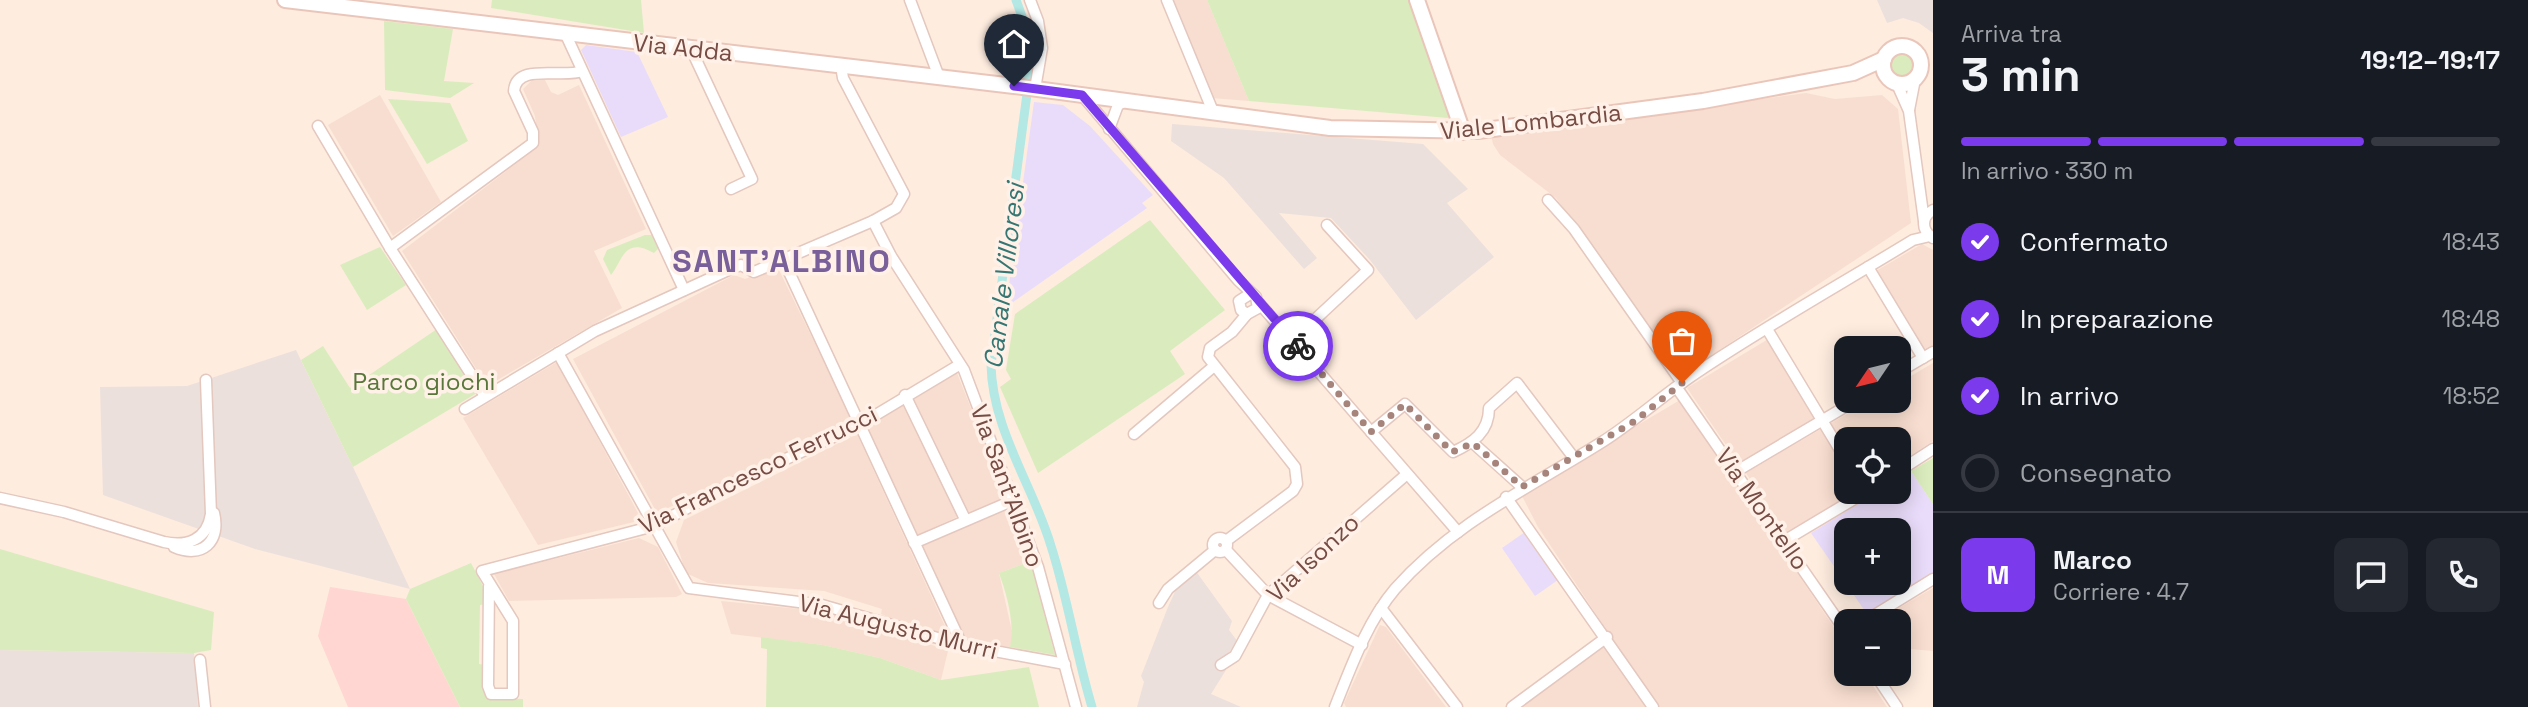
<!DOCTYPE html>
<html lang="it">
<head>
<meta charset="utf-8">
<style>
	:root { --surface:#171b24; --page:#242831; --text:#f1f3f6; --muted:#9ea1a6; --line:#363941; --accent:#7c3aed }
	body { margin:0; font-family:"Space Grotesk",sans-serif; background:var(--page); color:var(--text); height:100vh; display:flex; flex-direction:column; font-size:26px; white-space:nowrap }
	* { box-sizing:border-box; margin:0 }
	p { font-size:23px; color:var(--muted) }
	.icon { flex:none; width:38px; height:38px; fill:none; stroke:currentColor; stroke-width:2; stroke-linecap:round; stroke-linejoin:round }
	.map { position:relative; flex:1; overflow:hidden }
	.sheet { display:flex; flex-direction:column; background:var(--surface); width:595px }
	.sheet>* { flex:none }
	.needle { width:46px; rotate:235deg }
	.buttons { position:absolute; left:1834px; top:336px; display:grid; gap:14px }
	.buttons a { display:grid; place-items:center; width:77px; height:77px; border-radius:14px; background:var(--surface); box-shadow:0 4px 18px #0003; font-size:35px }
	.pin { position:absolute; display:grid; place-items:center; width:60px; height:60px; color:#fff; margin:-72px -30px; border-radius:50% 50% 50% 0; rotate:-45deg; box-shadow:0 0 7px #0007 }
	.pin .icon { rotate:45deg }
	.courier { position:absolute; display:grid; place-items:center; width:70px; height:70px; margin:-35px; border:5px solid #7c3aed; border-radius:50%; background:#fff; color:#222; box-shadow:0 2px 9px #0007 }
	.overview em { font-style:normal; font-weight:700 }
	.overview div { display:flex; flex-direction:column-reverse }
	.overview { display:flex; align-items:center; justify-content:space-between; height:119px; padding:0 28px }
	h1 { font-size:46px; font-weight:700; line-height:52px }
	.bar { display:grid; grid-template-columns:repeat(4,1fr); gap:10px 7px; align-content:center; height:84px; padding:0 28px }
	.bar i { height:9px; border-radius:5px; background:var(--line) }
	.bar .current { background:var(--accent) }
	.bar p { grid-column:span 4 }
	.line { display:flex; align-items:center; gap:18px; padding:0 28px; border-top:2px solid var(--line) }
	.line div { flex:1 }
	.round { display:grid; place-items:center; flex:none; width:74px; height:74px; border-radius:14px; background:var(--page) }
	ol { padding:0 28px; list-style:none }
	li { display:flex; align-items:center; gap:21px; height:77px }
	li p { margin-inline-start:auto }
	li .icon { padding:7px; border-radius:50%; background:var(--accent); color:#fff; stroke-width:4 }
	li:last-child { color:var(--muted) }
	li i { width:38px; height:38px; border:4px solid var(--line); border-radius:50% }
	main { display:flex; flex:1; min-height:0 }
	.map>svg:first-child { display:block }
</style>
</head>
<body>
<main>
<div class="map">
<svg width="1933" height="707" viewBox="0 0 1933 707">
	<rect width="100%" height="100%" fill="#feecdf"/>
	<g fill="#f8ded0">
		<path d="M1170 0H1207L1249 101 1211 98Z"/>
		<path d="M533 79 545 80 551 92 558 95 579 85 646 229 594 251 622 308 487 386 402 251 539 146 535 116 523 89Z"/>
		<path d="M1806 93 1835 99 1882 95 1898 109 1911 223 1683 374 1556 198 1500 155 1493 144 1491 135Z"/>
		<path d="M380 95 441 202 393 236 328 125Z"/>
		<path d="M1922 244 1933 250V347L1925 352 1876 271Z"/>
		<path d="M777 266 854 423 657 513 573 359 734 275 745 279Z"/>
		<path d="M1770 338 1820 415 1739 464 1687 388Z"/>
		<path d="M557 362 638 513 634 522 538 545 463 418Z"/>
		<path d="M1933 363V441L1899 463V439H1846V492H1853L1785 535 1746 473 1869 401H1899V383Z"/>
		<path d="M957 373 1006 497 966 514 913 400Z"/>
		<path d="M1680 400 1846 645V674H1865L1887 707H1658L1538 527 1521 494Z"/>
		<path d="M903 401 957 517 915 536 864 423Z"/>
		<path d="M857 434 950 637 890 618 881 614 882 609 824 591 708 583 688 574 685 570 676 542 684 520Z"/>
		<path d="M1010 507 1031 561 999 573 1013 636 1010 647 967 642 923 546Z"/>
		<path d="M639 538 658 547 682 594 676 597 509 601 494 574Z"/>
		<path d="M1933 588V651L1899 648V621H1877Z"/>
		<path d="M721 601 830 612 890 629 948 651 941 680 880 658 823 645 731 634Z"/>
		<path d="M1380 625 1386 627 1446 707H1346L1344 703Z"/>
		<path d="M1604 644 1646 707H1521Z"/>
	</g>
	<path fill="#ffd6d2" d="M330 587 406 599 460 707H348L318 636Z"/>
	<g fill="#ece0dc">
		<path d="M1877 0H1933V33L1919 23 1903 18 1887 23Z"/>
		<path d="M1172 124 1423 144 1468 189 1447 203 1494 257 1416 320 1370 260 1331 218 1279 213 1317 258 1304 269 1224 178 1171 141Z"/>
		<path d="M296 350 353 467 410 589 255 549 103 495 100 387 187 386Z"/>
		<path d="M1195 570 1232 621 1229 630 1238 642 1221 661 1226 670 1211 694 1241 707H1137L1144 682 1141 676 1168 607 1178 585Z"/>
		<path d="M0 650 194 653 198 707H0Z"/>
	</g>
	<g fill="#e9dcfa" fill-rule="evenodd">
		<path d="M586 45 637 52 668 117 621 137 581 50Z"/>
		<path d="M1034 102 1063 105 1090 126 1153 195 1142 203 1147 208 1006 307Z"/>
		<path d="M1911 471 1933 504V574L1867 614 1811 533 1878 492H1899V479ZM1846 530H1899V583H1846Z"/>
		<path d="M1525 532 1558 580 1535 596 1502 548Z"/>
	</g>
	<g fill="#daecbd">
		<path d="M492 0H641L644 33 491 8Z"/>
		<path d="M1207 0H1413L1452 110 1448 118 1249 101Z"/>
		<path d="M384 21 453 29 444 81 474 83 450 98 385 90Z"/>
		<circle cx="1902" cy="65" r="13"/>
		<path d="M388 99 450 103 468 141 427 164Z"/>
		<path d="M1150 220 1225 310 1170 351 1185 374 1038 473 1000 387 1011 379 1006 370 1015 314Z"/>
		<path d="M645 235H652L658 249 654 253C624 236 623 260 611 275L603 259 607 250Z"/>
		<path d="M380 247 406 285 367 310 340 265Z"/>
		<path d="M437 329 477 393 353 467 301 360 323 346 350 388Z"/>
		<path d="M1933 458V504L1911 471Z"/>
		<path d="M0 549 214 612 211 650 194 653 0 650Z"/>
		<path d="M1031 561 1055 655 1010 647C1015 623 1007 595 999 573Z"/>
		<path d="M471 563 485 590 486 604 480 605 479 664 485 665 490 698 523 699V707H460L406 599 410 589Z"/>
		<path d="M761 637 823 645 880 658 941 680 1029 667 1039 707H766L767 649 761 648Z"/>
	</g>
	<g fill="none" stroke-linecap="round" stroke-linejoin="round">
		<path stroke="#b3e8e5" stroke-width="9" d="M1016 0 1028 33 1027 94 991 364C992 430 1033 485 1051 546 1068 599 1076 654 1092 707"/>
		<defs>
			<g id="street">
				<path d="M910 0 939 77"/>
				<path d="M1030 0 1038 21 1042 48 1035 89"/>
				<path d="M1167 0 1214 114"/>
				<path d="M566 35 684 290"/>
				<path d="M691 49 752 179 731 189"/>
				<path d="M1897 84 1909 111 1924 221"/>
				<path d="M1082 95 1238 280 1256 297 1258 308 1247 314 1241 310 1239 301 1250 294"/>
				<path d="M1909 110 1915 79"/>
				<path d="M318 126 390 248 485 396"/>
				<path d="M1109 129 1118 105 1126 101"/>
				<path d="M1548 200 1574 229 1682 383"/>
				<path d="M873 221 891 256 964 370 1038 567 1076 707"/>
				<path d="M1933 238C1921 230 1921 217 1933 210"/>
				<path d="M390 248 533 143V132L514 91C516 62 563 79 582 71"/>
				<path d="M783 259 962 645"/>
				<path d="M1868 267 1923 358"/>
				<path d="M1259 303 1458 532"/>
				<path d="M1767 329 1846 460"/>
				<path d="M1293 340 1368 270 1327 225"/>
				<path d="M558 353 689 588 822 605 962 645 1065 664"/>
				<path d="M1899 372 1933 352"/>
				<path d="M1677 388 1846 632"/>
				<path d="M905 395 965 519"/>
				<path d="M465 409 595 331 735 267 741 265 754 272 873 221 896 208 904 194 843 78 841 66"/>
				<path d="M1371 432 1405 404 1453 452C1473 443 1489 432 1489 408L1517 383 1574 458"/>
				<path d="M1134 434 1213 367"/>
				<path d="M1473 443 1522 487"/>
				<path d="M1737 471 1855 401"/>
				<path d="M1899 471 1933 449"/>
				<path d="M1506 497 1653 707"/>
				<path d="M0 498 64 512 164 542C187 547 207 540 211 514L206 380"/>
				<circle cx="1220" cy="545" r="7"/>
				<path d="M1226 541 1293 491 1297 484 1295 467 1208 357 1210 348 1232 332 1247 314"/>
				<path d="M1784 541 1866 492"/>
				<path d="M914 543 1014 500"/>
				<path d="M174 547C202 559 221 542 214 513"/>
				<path d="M1226 550 1268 595 1362 645"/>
				<path d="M489 586 488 686 491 694H513V621L482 571 654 526 730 485 859 425 959 365"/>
				<path d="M1159 603 1168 589 1215 550"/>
				<path d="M1381 608 1457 707"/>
				<path d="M1865 621 1933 579"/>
				<path d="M200 660 205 707"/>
				<path d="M1221 665 1235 656 1268 595 1407 474"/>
				<path d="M1875 674 1897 707"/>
				<path d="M1335 707C1351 667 1367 622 1395 589 1453 523 1529 488 1602 442 1635 421 1663 395 1696 373 1766 326 1841 284 1913 240L1930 236"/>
				<path d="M1512 707 1607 637"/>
			</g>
			<g id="secondary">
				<path d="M285 0 1014 86 1330 128 1478 131 1703 101 1853 73 1884 59"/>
				<path d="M1417 0 1463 132"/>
				<circle cx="1902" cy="65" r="19"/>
			</g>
		</defs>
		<use href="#street" stroke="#e4c7be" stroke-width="13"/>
		<use href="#secondary" stroke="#eac6ba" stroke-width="18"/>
		<use href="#street" stroke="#fff" stroke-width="10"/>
		<use href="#secondary" stroke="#fff" stroke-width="14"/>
	</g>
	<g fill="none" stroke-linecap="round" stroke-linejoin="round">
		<path stroke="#a6847b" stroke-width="7" stroke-dasharray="0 12.6" d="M1298 346 1371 432 1405 404 1452 452 1473 443 1522 487 1635 421 1682 383"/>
		<path stroke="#7c3aed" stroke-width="9" d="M1014 86 1082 95 1298 346"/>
	</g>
	<g text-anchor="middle" stroke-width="7" stroke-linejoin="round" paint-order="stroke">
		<g font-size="24" fill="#764c45" stroke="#fff1e7">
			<text transform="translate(683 48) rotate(6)" y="8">Via Adda</text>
			<text transform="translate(1531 122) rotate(-6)" y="8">Viale Lombardia</text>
			<text transform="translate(758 470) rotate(-26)" y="8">Via Francesco Ferrucci</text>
			<text transform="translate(1007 486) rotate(70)" y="8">Via Sant'Albino</text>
			<text transform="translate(1762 509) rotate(55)" y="8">Via Montello</text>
			<text transform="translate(1313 558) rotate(-43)" y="8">Via Isonzo</text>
			<text transform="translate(898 627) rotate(14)" y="8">Via Augusto Murri</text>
		</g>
		<g font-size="24" fill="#59773a" stroke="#fff1e7">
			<text x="424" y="390">Parco giochi</text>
		</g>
		<g font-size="26" font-style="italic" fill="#357673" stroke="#fff1e7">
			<text transform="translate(1004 276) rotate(-83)" y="9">Canale Villoresi</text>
		</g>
		<g font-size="32" font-weight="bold" letter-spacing="2" fill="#7a609a" stroke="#fff1e7">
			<text x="782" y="272">SANT'ALBINO</text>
		</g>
	</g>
</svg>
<div class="buttons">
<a><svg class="needle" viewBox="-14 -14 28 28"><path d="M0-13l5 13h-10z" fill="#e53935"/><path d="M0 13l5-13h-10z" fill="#9ea1a6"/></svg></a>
<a><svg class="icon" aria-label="locate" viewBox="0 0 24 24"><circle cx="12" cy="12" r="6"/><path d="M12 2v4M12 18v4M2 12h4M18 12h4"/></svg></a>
<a>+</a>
<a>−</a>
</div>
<div class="pin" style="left:1682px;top:383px;background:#ea580c"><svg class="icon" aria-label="bag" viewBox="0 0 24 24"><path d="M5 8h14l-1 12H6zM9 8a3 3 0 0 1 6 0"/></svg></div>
<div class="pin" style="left:1014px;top:86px;background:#1f2937"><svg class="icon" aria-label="home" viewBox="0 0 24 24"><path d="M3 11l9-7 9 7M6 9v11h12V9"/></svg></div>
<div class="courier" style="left:1298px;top:346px"><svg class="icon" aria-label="bike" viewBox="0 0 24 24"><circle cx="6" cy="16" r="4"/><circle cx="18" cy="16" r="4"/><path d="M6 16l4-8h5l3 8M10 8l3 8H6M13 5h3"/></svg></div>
</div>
<section class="sheet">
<div class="overview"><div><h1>3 min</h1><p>Arriva tra</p></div><em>19:12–19:17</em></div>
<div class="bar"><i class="current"></i><i class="current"></i><i class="current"></i><i></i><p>In arrivo · 330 m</p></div>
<ol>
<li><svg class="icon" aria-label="check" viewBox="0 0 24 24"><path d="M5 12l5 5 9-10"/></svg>Confermato<p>18:43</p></li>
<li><svg class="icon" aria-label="check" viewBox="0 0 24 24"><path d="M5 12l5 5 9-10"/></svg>In preparazione<p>18:48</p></li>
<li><svg class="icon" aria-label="check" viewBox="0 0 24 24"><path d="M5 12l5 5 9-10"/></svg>In arrivo<p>18:52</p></li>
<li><i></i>Consegnato</li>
</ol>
<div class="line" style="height:126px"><b class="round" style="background:var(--accent);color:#fff">M</b><div><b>Marco</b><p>Corriere · 4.7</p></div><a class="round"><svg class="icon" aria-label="chat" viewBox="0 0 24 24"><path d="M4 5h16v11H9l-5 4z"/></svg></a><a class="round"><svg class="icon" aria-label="phone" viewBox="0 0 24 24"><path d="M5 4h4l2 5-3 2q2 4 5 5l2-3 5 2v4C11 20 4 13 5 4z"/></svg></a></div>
</section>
</main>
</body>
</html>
